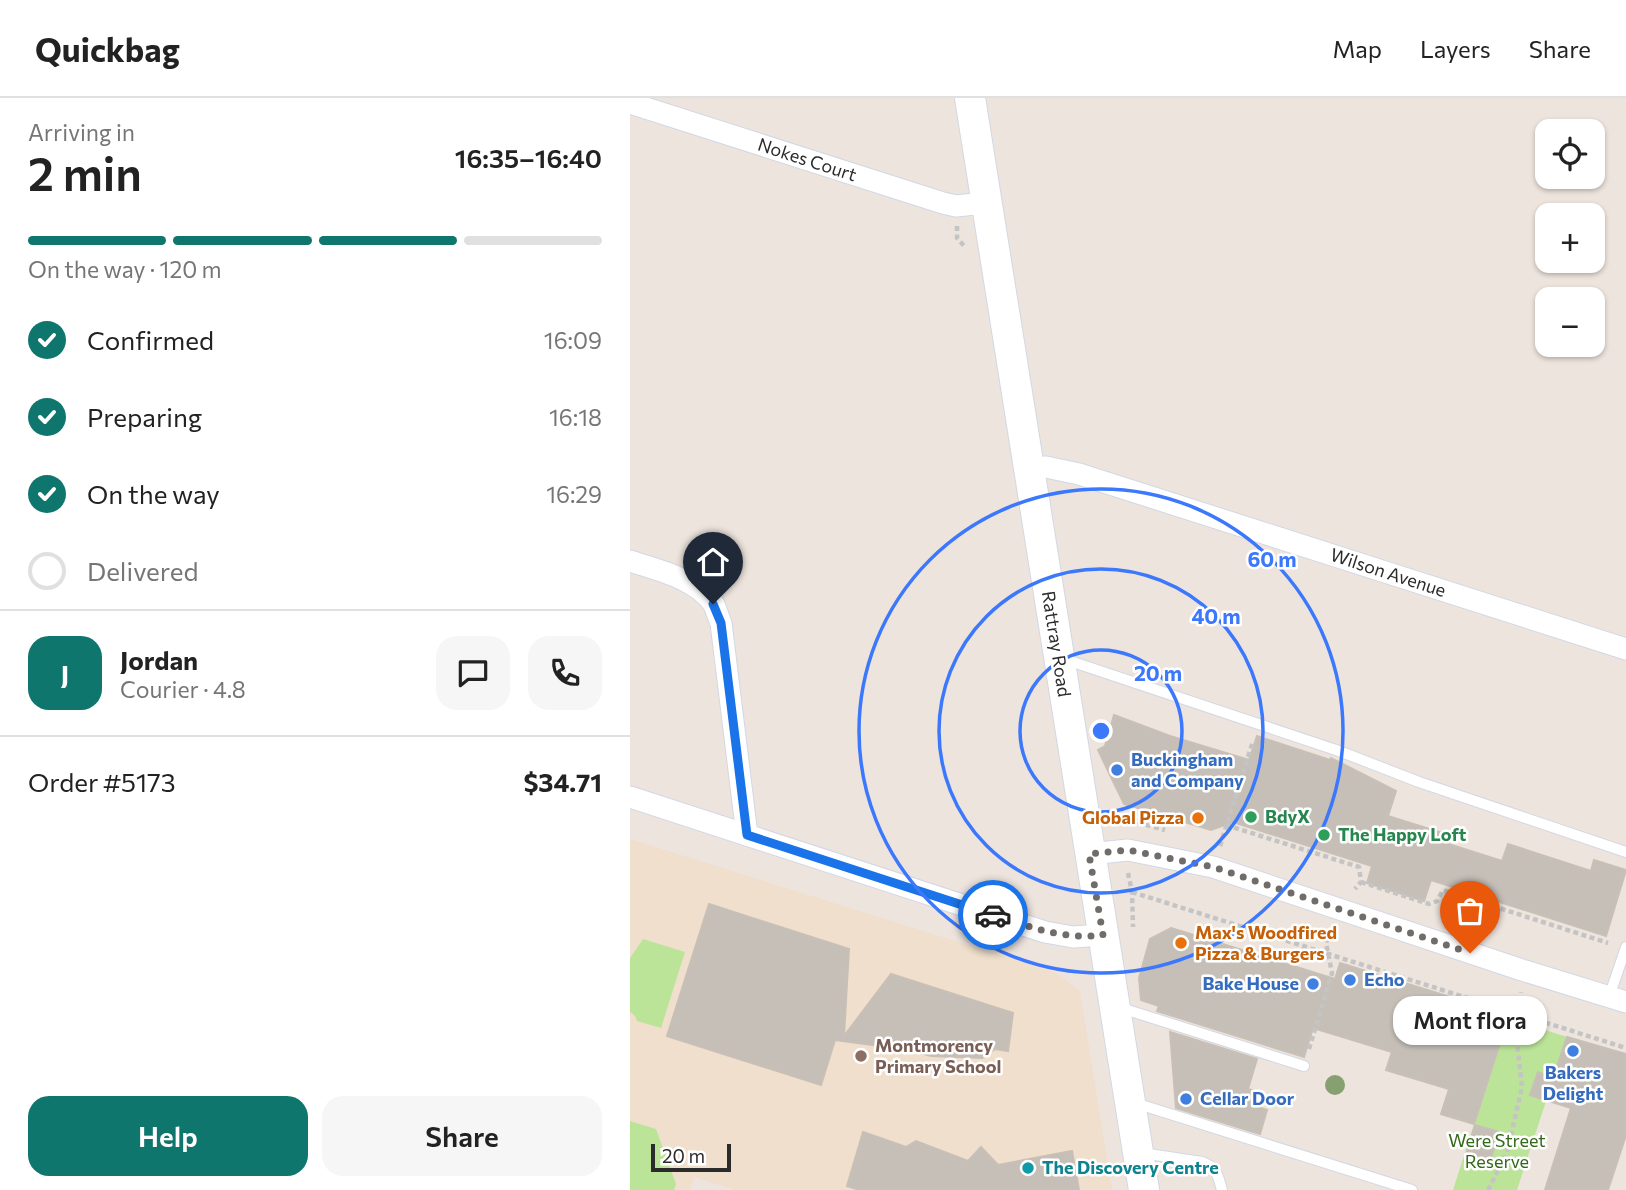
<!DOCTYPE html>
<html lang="en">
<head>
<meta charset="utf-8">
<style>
	:root { --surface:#fff; --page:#f6f6f6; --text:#222; --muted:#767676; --line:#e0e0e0; --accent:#0f766e }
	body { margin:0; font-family:Commissioner,sans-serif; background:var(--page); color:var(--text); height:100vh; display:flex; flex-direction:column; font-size:26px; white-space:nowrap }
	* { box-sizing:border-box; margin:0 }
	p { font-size:23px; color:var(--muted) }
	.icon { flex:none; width:38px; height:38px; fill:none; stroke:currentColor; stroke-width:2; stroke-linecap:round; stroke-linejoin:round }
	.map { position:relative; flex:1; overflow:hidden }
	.sheet { display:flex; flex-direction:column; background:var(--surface); width:630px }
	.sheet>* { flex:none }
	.fabs { position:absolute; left:905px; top:21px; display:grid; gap:14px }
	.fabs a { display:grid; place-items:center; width:70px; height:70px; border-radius:14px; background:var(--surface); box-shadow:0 2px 5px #0004; font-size:35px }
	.scale { position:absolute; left:21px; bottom:18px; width:80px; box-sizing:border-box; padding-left:7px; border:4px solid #2b2b2b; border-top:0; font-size:19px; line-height:24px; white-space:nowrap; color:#2b2b2b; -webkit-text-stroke:5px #fff; paint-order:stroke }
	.pin { position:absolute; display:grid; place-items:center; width:60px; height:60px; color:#fff; margin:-72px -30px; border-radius:50% 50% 50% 0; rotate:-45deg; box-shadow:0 0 7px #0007 }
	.pin .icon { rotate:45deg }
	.courier { position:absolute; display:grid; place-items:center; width:70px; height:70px; margin:-35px; border:5px solid #1a73e8; border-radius:50%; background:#fff; color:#222; box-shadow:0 2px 9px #0007 }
	.bubble { position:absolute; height:49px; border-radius:21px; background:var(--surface); box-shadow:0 2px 5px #0004; font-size:23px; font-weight:600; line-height:49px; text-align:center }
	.head em { font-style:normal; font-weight:600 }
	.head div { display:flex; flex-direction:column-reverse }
	.head { display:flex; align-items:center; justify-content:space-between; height:119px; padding:0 28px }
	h1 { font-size:46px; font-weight:600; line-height:52px }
	.bar { display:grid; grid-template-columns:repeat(4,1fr); gap:10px 7px; align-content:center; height:84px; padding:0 28px }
	.bar i { height:9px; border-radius:5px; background:var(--line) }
	.bar .active { background:var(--accent) }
	.bar p { grid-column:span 4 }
	.line { display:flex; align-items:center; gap:18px; padding:0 28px; border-top:2px solid var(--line) }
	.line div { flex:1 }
	.round { display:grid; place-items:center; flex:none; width:74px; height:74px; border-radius:21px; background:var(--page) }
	ol { padding:0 28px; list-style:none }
	li { display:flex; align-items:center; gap:21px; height:77px }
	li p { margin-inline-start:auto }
	li .icon { padding:7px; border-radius:50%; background:var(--accent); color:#fff; stroke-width:4 }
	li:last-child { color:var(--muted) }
	li i { width:38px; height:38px; border:4px solid var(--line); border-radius:50% }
	.primary-button { display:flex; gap:14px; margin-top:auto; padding:14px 28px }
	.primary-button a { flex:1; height:80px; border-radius:21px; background:var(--accent); color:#fff; font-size:28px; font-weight:600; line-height:80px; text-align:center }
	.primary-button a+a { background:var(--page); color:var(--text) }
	header { display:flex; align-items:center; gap:42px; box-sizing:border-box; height:98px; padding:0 35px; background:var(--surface); border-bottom:2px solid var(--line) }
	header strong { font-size:33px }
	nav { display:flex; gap:38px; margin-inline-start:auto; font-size:24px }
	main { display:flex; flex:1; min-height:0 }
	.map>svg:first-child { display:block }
</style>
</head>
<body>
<header>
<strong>Quickbag</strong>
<nav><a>Map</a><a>Layers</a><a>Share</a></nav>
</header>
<main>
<section class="sheet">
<div class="head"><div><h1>2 min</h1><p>Arriving in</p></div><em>16:35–16:40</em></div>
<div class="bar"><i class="active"></i><i class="active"></i><i class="active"></i><i></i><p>On the way · 120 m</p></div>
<ol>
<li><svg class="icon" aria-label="check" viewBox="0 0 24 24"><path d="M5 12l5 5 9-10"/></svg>Confirmed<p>16:09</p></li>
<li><svg class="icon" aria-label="check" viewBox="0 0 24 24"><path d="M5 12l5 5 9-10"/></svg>Preparing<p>16:18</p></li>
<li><svg class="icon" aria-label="check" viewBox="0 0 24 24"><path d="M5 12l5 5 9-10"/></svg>On the way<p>16:29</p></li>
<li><i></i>Delivered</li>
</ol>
<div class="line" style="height:126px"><b class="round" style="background:var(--accent);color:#fff">J</b><div><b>Jordan</b><p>Courier · 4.8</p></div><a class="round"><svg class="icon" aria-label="chat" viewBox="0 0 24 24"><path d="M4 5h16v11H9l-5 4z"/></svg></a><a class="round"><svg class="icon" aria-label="phone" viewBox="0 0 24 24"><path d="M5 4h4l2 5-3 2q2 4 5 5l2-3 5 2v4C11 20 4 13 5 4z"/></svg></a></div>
<div class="line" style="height:91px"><div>Order #5173</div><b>$34.71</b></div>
<div class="primary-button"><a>Help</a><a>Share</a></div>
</section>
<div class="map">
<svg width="996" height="1092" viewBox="0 0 996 1092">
	<rect width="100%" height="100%" fill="#ede4dd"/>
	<path fill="#efdfcc" d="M0 741 427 875 450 893 482 1092H105L64 1079 60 1092H0Z"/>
	<g fill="#bce499">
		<path d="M13 841 55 854 31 930 7 923 5 918 0 914V860Z"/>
		<path d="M878 920 937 939 887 1092H823Z"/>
		<path d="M0 1023 26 1031 46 1086 44 1092H0Z"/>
	</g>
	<g fill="#c6bfb8" stroke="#c8c0b6" stroke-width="2">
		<path d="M484 617 540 638 619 662 627 638 700 662 701 660 766 693 758 718 812 735 809 743 872 763 878 746 961 773 964 762 996 772 976 838 801 782 794 803 737 785 742 768 603 724 581 732 494 706 468 652 475 648Z"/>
		<path d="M79 806 219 851 214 938 261 876 383 915 378 953 365 951 352 960 301 958 280 952 205 942 191 987 37 938Z"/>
		<path d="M541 830 705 881 710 865 820 899 878 920 844 1026 811 1016 819 991 756 972 762 954 683 930 674 959 527 913 529 908 511 902 509 880 520 841Z"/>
		<path d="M540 934 627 961 618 991 629 994 624 1008 637 1012 630 1036 546 1010Z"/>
		<path d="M937 939 996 956V1037L978 1092H915L941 1010 900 997 908 974 923 980Z"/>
		<path d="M845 1027 869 1034 858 1070 834 1063Z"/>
		<path d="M233 1034 276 1049 286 1043 338 1063 351 1049 368 1067 442 1053 449 1092H230L217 1088Z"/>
	</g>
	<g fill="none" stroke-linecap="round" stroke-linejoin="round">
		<defs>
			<g id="lane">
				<path d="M431 560 709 653 789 684 996 754"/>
				<path d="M979 899 996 849"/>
				<path d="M488 909 674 968"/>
				<path d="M505 1005 782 1092"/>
				<path d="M512 1055 572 1064C587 1069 588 1078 592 1092"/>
			</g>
			<g id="street">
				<path d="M0 5 313 105 326 108 355 105"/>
				<path d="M398 371 416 369 449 376 996 551"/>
				<path d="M0 463C27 472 65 480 83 505 86 510 88 519 91 525L117 737"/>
				<path d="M0 699 415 834 443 839 473 837"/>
				<path d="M459 756 498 752 583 769 892 872 996 904"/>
			</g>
			<path id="secondary" d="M340 0 514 1092"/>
		</defs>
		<use href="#lane" stroke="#d2d8e4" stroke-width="12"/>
		<use href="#street" stroke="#d2d8e4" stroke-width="23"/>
		<use href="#secondary" stroke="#d2d8e4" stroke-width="32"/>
		<g stroke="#c4c4c4" stroke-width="4.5" stroke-dasharray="5 3.5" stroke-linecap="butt">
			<path d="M327 128V140L335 149"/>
			<path d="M483 718 535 732"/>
			<path d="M596 727 729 769 731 784 725 791"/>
			<path d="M590 748 623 643"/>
			<path d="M498 775 502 794 503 829"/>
			<path d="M731 784 799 806 807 803 813 792 978 845"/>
			<path d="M502 794 996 950"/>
			<path d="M679 951 702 875 696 845 701 831"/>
			<path d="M858 1092 877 1055 892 989 887 944 891 894"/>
		</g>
		<use href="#lane" stroke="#fff" stroke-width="10"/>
		<use href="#street" stroke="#fff" stroke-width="21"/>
		<use href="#secondary" stroke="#fff" stroke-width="30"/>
	</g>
	<circle fill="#87a071" cx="705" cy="987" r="10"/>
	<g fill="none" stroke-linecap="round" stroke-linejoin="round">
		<path stroke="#6f6c69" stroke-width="7" stroke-dasharray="0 12.6" d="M363 817C400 829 434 842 473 837L459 756 498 752 583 769 840 855"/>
		<path stroke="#1a73e8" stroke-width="9" d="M83 506 91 525 117 737 363 817"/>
	</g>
	<g fill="none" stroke="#3b78fc" stroke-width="3.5">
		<circle cx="471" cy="633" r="81"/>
		<circle cx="471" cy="633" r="162"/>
		<circle cx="471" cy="633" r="242"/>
	</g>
	<g fill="#3f7fe0" stroke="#fff" stroke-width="2.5">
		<circle cx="487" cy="672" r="7"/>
		<circle cx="720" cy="882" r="7"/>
		<circle cx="683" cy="886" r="7"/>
		<circle cx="943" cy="953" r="7"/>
		<circle cx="556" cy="1001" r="7"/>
	</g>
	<g fill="#2e9e5b" stroke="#fff" stroke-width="2.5">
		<circle cx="621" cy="719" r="7"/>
		<circle cx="694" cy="737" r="7"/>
	</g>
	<g fill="#e8710a" stroke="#fff" stroke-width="2.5">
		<circle cx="568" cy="720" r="7"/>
		<circle cx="551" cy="845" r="7"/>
	</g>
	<circle fill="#8d6e63" stroke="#fff" stroke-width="2.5" cx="231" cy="958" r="7"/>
	<circle fill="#0f9aa8" stroke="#fff" stroke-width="2.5" cx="398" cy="1070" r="7"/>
	<g text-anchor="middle" stroke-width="5" stroke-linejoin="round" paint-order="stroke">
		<g font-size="18" fill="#2b2b2b" stroke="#fff">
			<text transform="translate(177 62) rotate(18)" y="6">Nokes Court</text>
			<text transform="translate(758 475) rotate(18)" y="6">Wilson Avenue</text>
			<text transform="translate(426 546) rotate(81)" y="6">Rattray Road</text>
		</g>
		<g font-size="18" font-weight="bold" fill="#366cbe" stroke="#fff" text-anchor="start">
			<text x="501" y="668">Buckingham<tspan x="501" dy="21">and Company</tspan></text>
			<text x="734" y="888">Echo</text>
			<text x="669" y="892" text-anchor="end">Bake House</text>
			<text x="943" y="981" text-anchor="middle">Bakers<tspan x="943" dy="21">Delight</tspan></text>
			<text x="570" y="1007">Cellar Door</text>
		</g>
		<g font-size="18" font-weight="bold" fill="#27864d" stroke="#fff" text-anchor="start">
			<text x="635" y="725">BdyX</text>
			<text x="708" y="743">The Happy Loft</text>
		</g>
		<g font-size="18" font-weight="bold" fill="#c56008" stroke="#fff" text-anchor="end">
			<text x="554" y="726">Global Pizza</text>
			<text x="565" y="841" text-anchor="start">Max's Woodfired<tspan x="565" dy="21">Pizza &amp; Burgers</tspan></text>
		</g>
		<g font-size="18" font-weight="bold" fill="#785e54" stroke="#fff" text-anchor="start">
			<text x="245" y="954">Montmorency<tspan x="245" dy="21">Primary School</tspan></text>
		</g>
		<g font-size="18" fill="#346919" stroke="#fff">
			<text x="867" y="1049">Were Street<tspan x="867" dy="21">Reserve</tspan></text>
		</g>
		<g font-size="18" font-weight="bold" fill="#0d838f" stroke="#fff" text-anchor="start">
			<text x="412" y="1076">The Discovery Centre</text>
		</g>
	</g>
	<circle cx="471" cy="633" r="10" fill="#3b78fc" stroke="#fff" stroke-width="3.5"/>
	<g font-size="21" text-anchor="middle" font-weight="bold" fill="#3b78fc" stroke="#fff" stroke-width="5" stroke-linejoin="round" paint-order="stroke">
		<text x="642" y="469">60 m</text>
		<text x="586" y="526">40 m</text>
		<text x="528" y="583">20 m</text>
	</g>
</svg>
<div class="fabs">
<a><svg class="icon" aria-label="locate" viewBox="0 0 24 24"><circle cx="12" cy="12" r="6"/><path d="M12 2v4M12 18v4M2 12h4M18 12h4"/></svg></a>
<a>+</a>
<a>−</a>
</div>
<div class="scale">20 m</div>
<div class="pin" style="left:840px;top:855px;background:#ea580c"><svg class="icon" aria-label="bag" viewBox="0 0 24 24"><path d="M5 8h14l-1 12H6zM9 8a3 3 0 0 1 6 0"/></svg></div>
<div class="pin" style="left:83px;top:506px;background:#1f2937"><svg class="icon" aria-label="home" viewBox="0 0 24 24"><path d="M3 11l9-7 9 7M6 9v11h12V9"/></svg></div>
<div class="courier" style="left:363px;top:817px"><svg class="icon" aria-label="car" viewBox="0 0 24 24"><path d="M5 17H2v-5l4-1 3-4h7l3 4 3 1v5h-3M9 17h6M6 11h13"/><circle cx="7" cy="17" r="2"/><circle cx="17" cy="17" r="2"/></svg></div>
<div class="bubble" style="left:763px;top:898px;width:154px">Mont flora</div>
</div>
</main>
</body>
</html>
